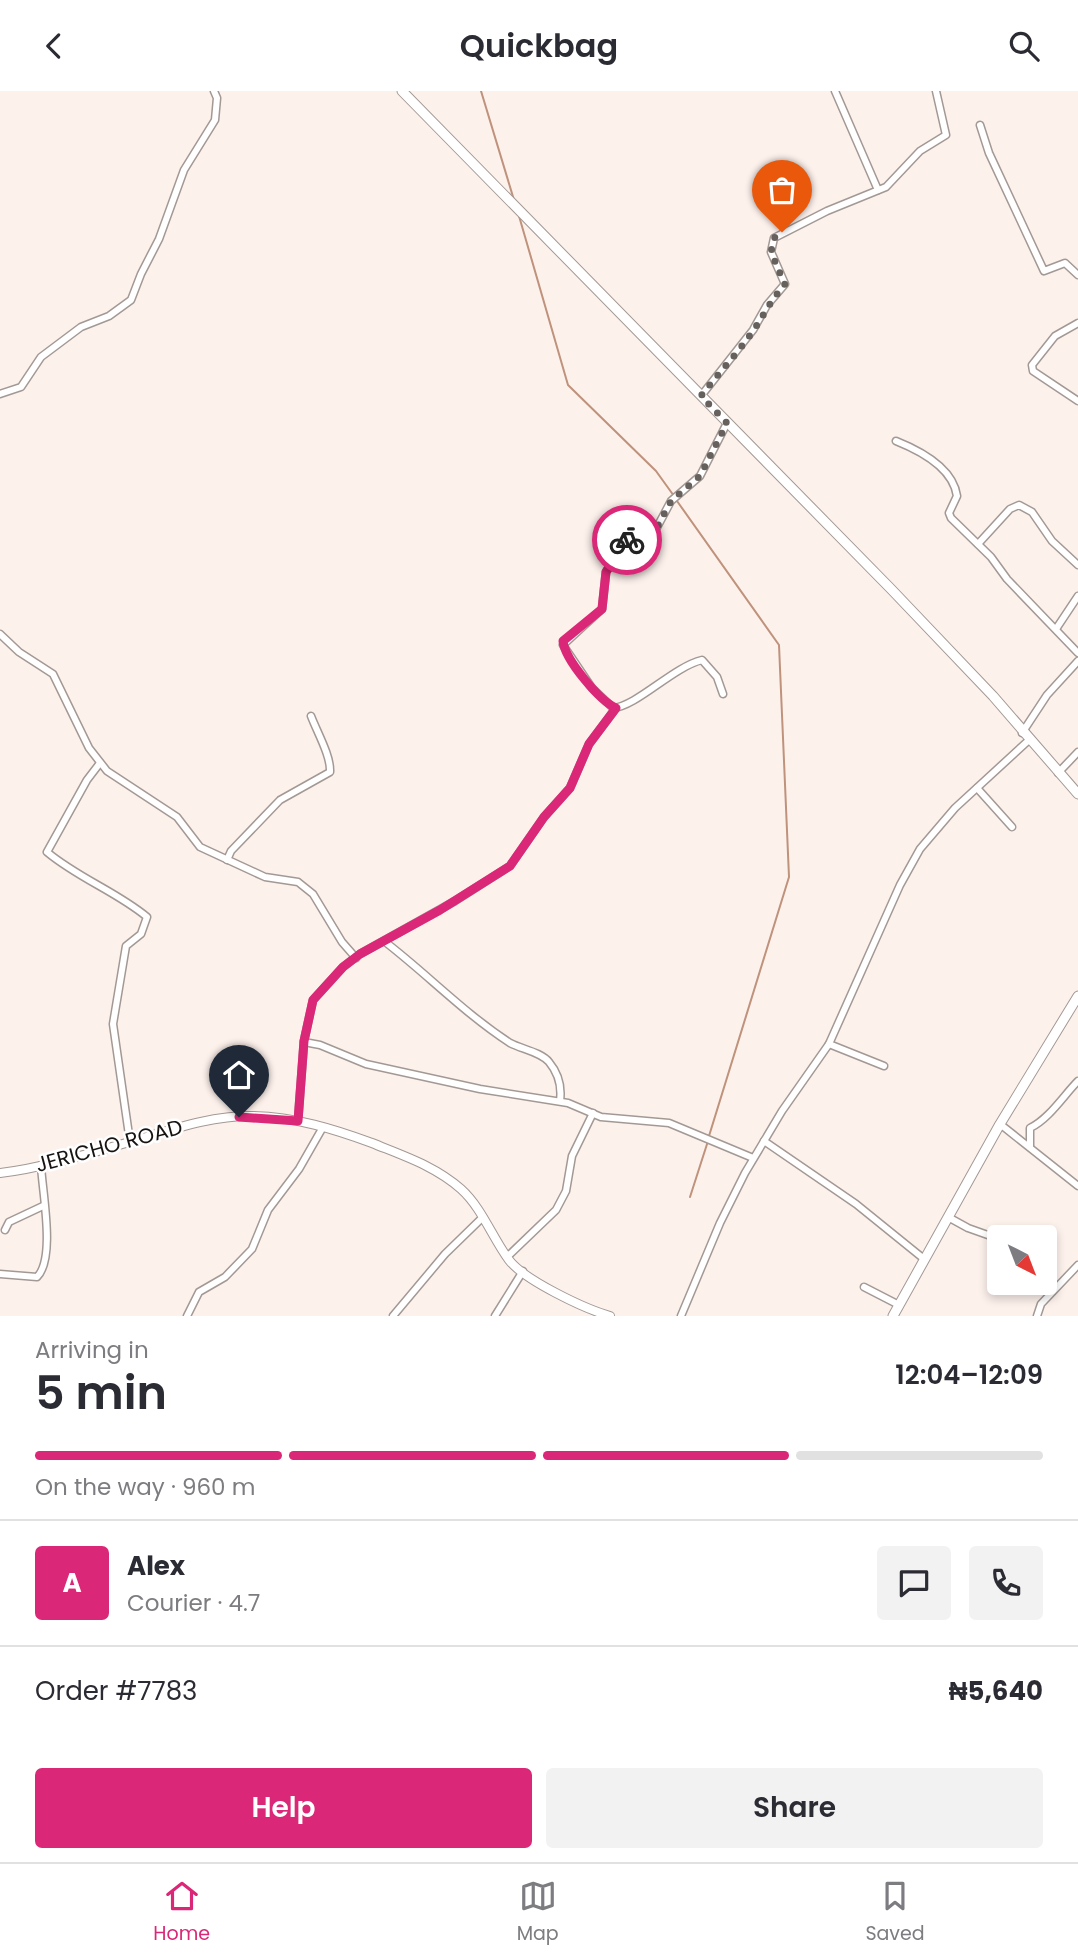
<!DOCTYPE html>
<html lang="en">
<head>
<meta charset="utf-8">
<style>
	:root { --surface:#fff; --page:#f2f2f3; --text:#2b2b33; --muted:#7c7c81; --line:#e1e1e2; --accent:#db2777 }
	body { margin:0; font-family:Poppins,sans-serif; background:var(--page); color:var(--text); height:100vh; display:flex; flex-direction:column; font-size:26px; white-space:nowrap }
	* { box-sizing:border-box; margin:0 }
	p { font-size:23px; color:var(--muted) }
	.icon { flex:none; width:38px; height:38px; fill:none; stroke:currentColor; stroke-width:2; stroke-linecap:round; stroke-linejoin:round }
	.map { position:relative; height:1225px; overflow:hidden }
	.panel { display:flex; flex-direction:column; background:var(--surface); flex:1 }
	.panel>* { flex:none }
	.needle { width:46px; rotate:138deg }
	.buttons { position:absolute; left:987px; top:1134px; display:grid; gap:14px }
	.buttons a { display:grid; place-items:center; width:70px; height:70px; border-radius:7px; background:var(--surface); box-shadow:0 4px 10px #0003; font-size:35px }
	.pin { position:absolute; display:grid; place-items:center; width:60px; height:60px; color:#fff; margin:-72px -30px; border-radius:50% 50% 50% 0; rotate:-45deg; box-shadow:0 0 7px #0007 }
	.pin .icon { rotate:45deg }
	.courier { position:absolute; display:grid; place-items:center; width:70px; height:70px; margin:-35px; border:5px solid #db2777; border-radius:50%; background:#fff; color:#222; box-shadow:0 2px 9px #0007 }
	.summary em { font-style:normal; font-weight:600 }
	.summary div { display:flex; flex-direction:column-reverse }
	.summary { display:flex; align-items:center; justify-content:space-between; height:119px; padding:0 35px }
	h1 { font-size:46px; font-weight:600; line-height:52px }
	.bar { display:grid; grid-template-columns:repeat(4,1fr); gap:10px 7px; align-content:center; height:84px; padding:0 35px }
	.bar i { height:9px; border-radius:5px; background:var(--line) }
	.bar .active { background:var(--accent) }
	.bar p { grid-column:span 4 }
	.line { display:flex; align-items:center; gap:18px; padding:0 35px; border-top:2px solid var(--line) }
	.line div { flex:1 }
	.round { display:grid; place-items:center; flex:none; width:74px; height:74px; border-radius:7px; background:var(--page) }
	.action { display:flex; gap:14px; margin-top:auto; padding:14px 35px }
	.action a { flex:1; height:80px; border-radius:7px; background:var(--accent); color:#fff; font-size:28px; font-weight:600; line-height:80px; text-align:center }
	.action a+a { background:var(--page); color:var(--text) }
	header { display:flex; justify-content:space-between; align-items:center; height:91px; padding:0 35px; background:var(--surface); font-size:32px; font-weight:600 }
	.dock { display:flex; justify-content:space-around; align-items:center; height:98px; border-top:2px solid var(--line); background:var(--surface); font-size:19px; color:var(--muted) }
	.dock a { display:grid; justify-items:center; gap:4px }
	.dock .active { color:var(--accent) }
	.map>svg:first-child { display:block }
</style>
</head>
<body>
<header><svg class="icon" aria-label="back" viewBox="0 0 24 24"><path d="M15 5l-7 7 7 7"/></svg>Quickbag<svg class="icon" aria-label="search" viewBox="0 0 24 24"><circle cx="10" cy="10" r="6"/><path d="M15 15l6 6"/></svg></header>
<div class="map">
<svg width="1078" height="1225" viewBox="0 0 1078 1225">
	<rect width="100%" height="100%" fill="#fdf1ec"/>
	<g fill="none" stroke-linecap="round" stroke-linejoin="round">
		<g stroke="#bf927c" stroke-width="2">
			<path d="M481 0 514 109"/>
			<path d="M519 125 568 294 656 380 674 405"/>
			<path d="M677 410 779 554 789 786 709 1045"/>
			<path d="M690 1106 708 1050"/>
		</g>
		<defs>
			<g id="minor">
				<path d="M835 0 878 99"/>
				<path d="M980 34 989 62 1044 180 1065 172 1078 184"/>
				<path d="M1078 232 1055 245 1032 274 1033 280 1078 310"/>
				<path d="M0 303 21 296 41 266 81 236 109 225 131 209 141 183 159 148 184 79 215 29 217 7 214 0"/>
				<path d="M701 305 753 239 767 214 785 193 771 161 774 147 827 120 886 96 920 60 946 44 936 0"/>
				<path d="M896 350C921 360 953 377 957 405L949 422 951 427 991 466 1007 488 1078 562"/>
				<path d="M978 453 1010 418 1019 414 1032 421 1052 450 1078 474"/>
				<path d="M1056 538 1078 505"/>
				<path d="M0 543 19 561 53 583 89 657 107 680 177 726 200 756 265 786 298 791 313 803 342 851 356 867"/>
				<path d="M723 603 717 586 702 569C673 576 637 615 613 617L592 597 563 554 602 518 606 481 624 451 654 442 671 410 700 385 727 332"/>
				<path d="M1022 642 1047 604 1078 570"/>
				<path d="M100 672 87 689 47 761C78 787 117 801 147 826L141 843 126 855 113 933 130 1051"/>
				<path d="M1058 682 1078 661"/>
				<path d="M977 697 1012 736"/>
				<path d="M227 769 231 760 280 709 330 681C331 665 317 641 311 625"/>
				<path d="M384 850C427 883 464 922 510 952 521 958 541 961 549 971 559 983 562 995 560 1010"/>
				<path d="M304 951 320 954 366 973 480 998 568 1012 601 1026 669 1032 753 1067"/>
				<path d="M829 953 884 975"/>
				<path d="M298 1030 304 950 313 909 343 876 360 863 455 810 510 775 544 726 570 697 589 653 616 617"/>
				<path d="M1000 1033 1078 1095"/>
				<path d="M764 1050 856 1113 924 1168"/>
				<path d="M1030 1056V1037C1049 1028 1064 1004 1078 990"/>
				<path d="M948 1126 968 1137 999 1148"/>
				<path d="M5 1139 9 1131 43 1115"/>
				<path d="M507 1166 556 1119 566 1100 572 1065 593 1022"/>
				<path d="M0 1183 37 1186C56 1167 42 1100 41 1074"/>
				<path d="M864 1196 899 1214"/>
				<path d="M187 1225 199 1201 225 1186 252 1158 268 1119 299 1078 323 1036"/>
				<path d="M393 1225 445 1163 483 1126"/>
				<path d="M495 1225 523 1180"/>
				<path d="M681 1225 720 1132 745 1082 782 1020 829 953 900 794 920 758 955 717 1029 649"/>
				<path d="M1037 1225 1041 1213 1078 1174"/>
			</g>
			<path id="tertiary" d="M0 1082C40 1077 81 1065 119 1054 163 1042 207 1024 254 1025 295 1026 334 1038 372 1052 404 1065 435 1075 461 1098 482 1117 492 1146 509 1169 524 1189 585 1218 610 1225"/>
			<g id="secondary">
				<path d="M402 0 891 498 993 605 1078 703"/>
				<path d="M893 1225 1000 1033 1078 905"/>
			</g>
		</defs>
		<use href="#minor" stroke="#a39994" stroke-width="9"/>
		<use href="#tertiary" stroke="#a39994" stroke-width="10"/>
		<use href="#secondary" stroke="#a39994" stroke-width="11"/>
		<use href="#minor" stroke="#fff" stroke-width="6"/>
		<use href="#tertiary" stroke="#fff" stroke-width="8"/>
		<use href="#secondary" stroke="#fff" stroke-width="9"/>
	</g>
	<g fill="none" stroke-linecap="round" stroke-linejoin="round">
		<path stroke="#67615e" stroke-width="7" stroke-dasharray="0 12.6" d="M627 449 649 446 654 442 671 410 700 385 727 332 701 305C717 284 737 263 753 240 764 224 771 208 785 194L771 161 774 147 782 141"/>
		<path stroke="#db2777" stroke-width="9" d="M239 1026 298 1030 304 950 313 909 343 876 360 863 440 819 510 775 544 726 570 697 589 653 616 617C600 610 565 569 563 550L602 518 606 481 627 449"/>
	</g>
	<g text-anchor="middle" stroke-width="5" stroke-linejoin="round" paint-order="stroke">
		<g font-size="21" fill="#161311" stroke="#fff">
			<text transform="translate(109 1055) rotate(-15)" y="7">JERICHO ROAD</text>
		</g>
	</g>
</svg>
<div class="buttons">
<a><svg class="needle" viewBox="-14 -14 28 28"><path d="M0-13l5 13h-10z" fill="#e53935"/><path d="M0 13l5-13h-10z" fill="#7c7c81"/></svg></a>
</div>
<div class="pin" style="left:782px;top:141px;background:#ea580c"><svg class="icon" aria-label="bag" viewBox="0 0 24 24"><path d="M5 8h14l-1 12H6zM9 8a3 3 0 0 1 6 0"/></svg></div>
<div class="pin" style="left:239px;top:1026px;background:#1f2937"><svg class="icon" aria-label="home" viewBox="0 0 24 24"><path d="M3 11l9-7 9 7M6 9v11h12V9"/></svg></div>
<div class="courier" style="left:627px;top:449px"><svg class="icon" aria-label="bike" viewBox="0 0 24 24"><circle cx="6" cy="16" r="4"/><circle cx="18" cy="16" r="4"/><path d="M6 16l4-8h5l3 8M10 8l3 8H6M13 5h3"/></svg></div>
</div>
<section class="panel">
<div class="summary"><div><h1>5 min</h1><p>Arriving in</p></div><em>12:04–12:09</em></div>
<div class="bar"><i class="active"></i><i class="active"></i><i class="active"></i><i></i><p>On the way · 960 m</p></div>
<div class="line" style="height:126px"><b class="round" style="background:var(--accent);color:#fff">A</b><div><b>Alex</b><p>Courier · 4.7</p></div><a class="round"><svg class="icon" aria-label="chat" viewBox="0 0 24 24"><path d="M4 5h16v11H9l-5 4z"/></svg></a><a class="round"><svg class="icon" aria-label="phone" viewBox="0 0 24 24"><path d="M5 4h4l2 5-3 2q2 4 5 5l2-3 5 2v4C11 20 4 13 5 4z"/></svg></a></div>
<div class="line" style="height:91px"><div>Order #7783</div><b>₦5,640</b></div>
<div class="action"><a>Help</a><a>Share</a></div>
</section>
<nav class="dock">
<a class="active"><svg class="icon" aria-label="home" viewBox="0 0 24 24"><path d="M3 11l9-7 9 7M6 9v11h12V9"/></svg>Home</a>
<a><svg class="icon" aria-label="map" viewBox="0 0 24 24"><path d="M3 6l6-2 6 2 6-2v14l-6 2-6-2-6 2zM9 4v14M15 6v14"/></svg>Map</a>
<a><svg class="icon" aria-label="saved" viewBox="0 0 24 24"><path d="M7 4h10v16l-5-4-5 4z"/></svg>Saved</a>
</nav>
</body>
</html>
